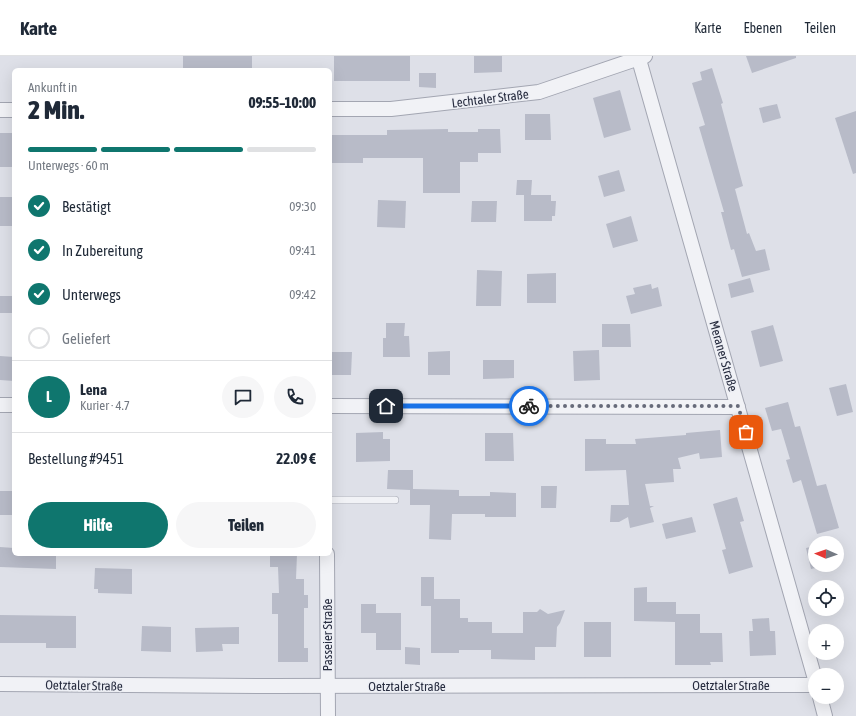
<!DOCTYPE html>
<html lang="de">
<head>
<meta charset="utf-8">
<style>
	:root { --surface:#fff; --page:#f6f6f7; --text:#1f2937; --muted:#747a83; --line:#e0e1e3; --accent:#0f766e }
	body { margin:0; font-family:"Asap Condensed",sans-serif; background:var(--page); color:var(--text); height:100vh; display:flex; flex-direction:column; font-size:15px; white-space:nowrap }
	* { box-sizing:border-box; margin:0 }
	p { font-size:13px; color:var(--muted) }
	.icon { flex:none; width:22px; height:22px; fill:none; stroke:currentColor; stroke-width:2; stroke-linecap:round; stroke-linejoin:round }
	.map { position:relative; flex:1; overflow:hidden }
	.drawer { position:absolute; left:12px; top:12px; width:320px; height:488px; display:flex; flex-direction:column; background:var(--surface); border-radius:6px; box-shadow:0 4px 16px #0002 }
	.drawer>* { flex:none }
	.needle { width:26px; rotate:272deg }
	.buttons { position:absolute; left:808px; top:480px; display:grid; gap:8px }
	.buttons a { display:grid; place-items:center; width:36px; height:36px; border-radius:50%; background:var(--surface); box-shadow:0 4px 16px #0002; font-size:20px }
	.pin { position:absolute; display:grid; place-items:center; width:34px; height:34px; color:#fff; margin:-17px; border-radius:8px; box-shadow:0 2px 6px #0006 }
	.courier { position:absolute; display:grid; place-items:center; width:40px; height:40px; margin:-20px; border:3px solid #1a73e8; border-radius:50%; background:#fff; color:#222; box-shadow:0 1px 5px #0007 }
	.summary em { font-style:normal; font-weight:800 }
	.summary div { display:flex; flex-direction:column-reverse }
	.summary { display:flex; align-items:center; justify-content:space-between; height:68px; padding:0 16px }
	h1 { font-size:26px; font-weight:800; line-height:30px }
	.bar { display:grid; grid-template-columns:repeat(4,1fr); gap:6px 4px; align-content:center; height:48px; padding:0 16px }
	.bar i { height:5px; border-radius:3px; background:var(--line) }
	.bar .selected { background:var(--accent) }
	.bar p { grid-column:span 4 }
	.line { display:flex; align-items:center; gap:10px; padding:0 16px; border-top:1px solid var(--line) }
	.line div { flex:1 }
	.round { display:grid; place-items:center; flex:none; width:42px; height:42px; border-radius:21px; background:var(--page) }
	ol { padding:0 16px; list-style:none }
	li { display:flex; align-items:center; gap:12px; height:44px }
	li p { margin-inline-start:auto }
	li .icon { padding:4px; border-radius:50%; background:var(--accent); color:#fff; stroke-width:4 }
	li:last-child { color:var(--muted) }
	li i { width:22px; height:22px; border:2px solid var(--line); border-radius:50% }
	.button { display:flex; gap:8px; margin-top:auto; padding:8px 16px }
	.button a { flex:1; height:46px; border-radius:24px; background:var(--accent); color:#fff; font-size:16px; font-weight:800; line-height:46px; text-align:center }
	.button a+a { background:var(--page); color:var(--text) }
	header { display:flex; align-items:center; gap:24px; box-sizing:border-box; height:56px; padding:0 20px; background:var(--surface); border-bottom:1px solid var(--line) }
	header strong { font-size:19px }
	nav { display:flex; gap:22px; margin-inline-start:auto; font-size:14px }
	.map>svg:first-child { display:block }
</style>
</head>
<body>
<header>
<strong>Karte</strong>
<nav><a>Karte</a><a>Ebenen</a><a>Teilen</a></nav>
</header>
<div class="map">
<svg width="856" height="660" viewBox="0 0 856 660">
	<rect width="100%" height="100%" fill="#dee0e8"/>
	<g fill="#b8bbc8">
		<rect x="183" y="0" width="69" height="14"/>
		<rect x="334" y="0" width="76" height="25"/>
		<path d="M474 0H502V16L474 17Z"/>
		<path d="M746 0H796V2L752 17Z"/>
		<path d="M712 12 723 47 721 48 743 130 735 133 747 178 749 177 756 195 765 193 770 214 742 221 734 193 731 194 721 156H724L699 71 705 69 692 27 702 24 700 16Z"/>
		<path d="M419 17H436V32L419 31Z"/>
		<path d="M620 34 631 74 604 82 593 42Z"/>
		<path d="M777 48 781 62 763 67 759 52Z"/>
		<path d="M856 55V117L853 118 835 62Z"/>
		<path d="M525 58H550L551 84H525Z"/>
		<path d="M448 73V76H478V73H500L501 97H478V106H460V137H423V102H363V107H332V79H387V74Z"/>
		<rect x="0" y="77" width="14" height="34"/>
		<path d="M619 114 625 135 604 141 598 120Z"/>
		<path d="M517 124H532L531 139H551V145H556L555 160H552V165H524V139H516Z"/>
		<rect x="0" y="141" width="14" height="29"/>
		<path d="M378 144 406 145 405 172 377 171Z"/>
		<path d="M472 145H497L496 166H471Z"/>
		<path d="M631 160 638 185 613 192 606 168Z"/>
		<path d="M477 214 502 215 501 250H476Z"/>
		<path d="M556 217V247H527V218Z"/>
		<path d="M750 222 754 236 731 242 728 228Z"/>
		<path d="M651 228 652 233 658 231 662 250 631 258 626 240 635 238 633 232Z"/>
		<rect x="0" y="240" width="14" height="17"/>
		<path d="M386 267H405L404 280H409L410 301H383V282H386Z"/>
		<path d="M602 268H630L631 291H602Z"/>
		<path d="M773 269 783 305 760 311 751 275Z"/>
		<path d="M599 294 600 324 574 325 573 295Z"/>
		<path d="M450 295V319H428V296Z"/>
		<path d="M330 296H352L351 319H330Z"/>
		<path d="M0 300 14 301V325L0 324Z"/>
		<path d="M483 304H514V322L483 323Z"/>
		<path d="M846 328 853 356 837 360 829 332Z"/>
		<path d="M788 346 795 371 800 370 817 430 826 428 839 472 817 478 801 424 793 427 786 404 790 403 781 373 772 375 765 352Z"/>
		<path d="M720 374 722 401 700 403 699 397 678 402 681 413H673L674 426 645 428 650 450H654L650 452 654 466 630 472 628 461 619 466H610L611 449H629L626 414 585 415V383H606V388H636L635 383 686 379V377Z"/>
		<path d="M383 376V383H390V405L356 406V377Z"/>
		<path d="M485 377H513L514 405H485Z"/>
		<path d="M388 414H413V433L459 434V440H490V436L516 437V461H485V458H452L451 484 429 483 430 449H410V434L387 433Z"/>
		<path d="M541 430H557L556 452H541Z"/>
		<rect x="0" y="435" width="14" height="24"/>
		<path d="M737 441 744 465 740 466 753 511 729 518 722 494 726 493 713 448Z"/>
		<path d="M692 461 696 476 666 483 662 468Z"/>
		<path d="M815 490V509H828L811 513 806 492Z"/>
		<path d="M0 491 14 492V498H56V513L0 511Z"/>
		<path d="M270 498H297L296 523H304V539H308V552H304V592H308V606H278V558H272V537H279L278 511H270Z"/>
		<path d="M95 512 132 513V538L98 537V533H94Z"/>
		<path d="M421 521H434V543H460V562H468V566H492V577H523V556H537L540 553 548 558 565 554 560 567 557 571 556 591H535V604L491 603V594H459V597H431V550H421Z"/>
		<path d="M647 531V546H676V558H700V577H722L723 606H710L711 609H675V566L634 565V532Z"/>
		<path d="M361 548H376V557H401V594H376V577H361Z"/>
		<path d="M0 559 76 560V592H46V587H0Z"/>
		<path d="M769 562 770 575H775L776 599 750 600 749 575H753L752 563Z"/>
		<rect x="584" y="566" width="27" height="35"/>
		<path d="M142 570 171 571V596L141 595Z"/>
		<path d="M239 571V588H222L223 595 196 596 195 572Z"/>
		<path d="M405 591 420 592V609L405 608Z"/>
	</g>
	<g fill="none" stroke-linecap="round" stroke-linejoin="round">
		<defs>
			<path id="service" d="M330 444H395"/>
			<g id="minor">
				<path d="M638 0 815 623"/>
				<path d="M330 53H391L539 36 645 0"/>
				<path d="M0 54H14"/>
				<path d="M0 349H14"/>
				<path d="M330 350 738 351"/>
				<path d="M327 498 328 660"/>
				<path d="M0 628 270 630 815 629"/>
				<path d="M820 641 825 660"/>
			</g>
		</defs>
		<use href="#service" stroke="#a3a6b2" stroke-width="8"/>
		<use href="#minor" stroke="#a3a6b2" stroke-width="16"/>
		<use href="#service" stroke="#f1f2f6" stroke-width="7"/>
		<use href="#minor" stroke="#f1f2f6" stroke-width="14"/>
	</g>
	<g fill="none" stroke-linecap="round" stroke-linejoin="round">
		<path stroke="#676b7a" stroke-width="4" stroke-dasharray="0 7.2" d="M529 350H738L746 376"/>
		<path stroke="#1a73e8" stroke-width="5" d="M386 350H529"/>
	</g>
	<g text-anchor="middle" stroke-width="3" stroke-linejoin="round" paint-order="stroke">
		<g font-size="13" fill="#272c3f" stroke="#edeff5">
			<text transform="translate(490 42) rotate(-7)" y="5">Lechtaler Straße</text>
			<text transform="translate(724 300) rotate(74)" y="5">Meraner Straße</text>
			<text transform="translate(327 579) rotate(-90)" y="5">Passeier Straße</text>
			<text transform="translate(84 629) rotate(1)" y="5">Oetztaler Straße</text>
			<text x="731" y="634">Oetztaler Straße</text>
			<text x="407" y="635">Oetztaler Straße</text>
		</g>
	</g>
</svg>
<div class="buttons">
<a><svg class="needle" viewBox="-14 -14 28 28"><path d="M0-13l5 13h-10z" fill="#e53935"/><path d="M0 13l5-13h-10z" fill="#747a83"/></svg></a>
<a><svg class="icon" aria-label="locate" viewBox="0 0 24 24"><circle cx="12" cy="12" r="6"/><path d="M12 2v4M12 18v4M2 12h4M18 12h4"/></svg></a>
<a>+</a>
<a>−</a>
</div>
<div class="pin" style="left:746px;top:376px;background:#ea580c"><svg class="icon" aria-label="bag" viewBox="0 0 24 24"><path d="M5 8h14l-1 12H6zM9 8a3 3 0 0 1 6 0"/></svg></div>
<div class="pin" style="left:386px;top:350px;background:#1f2937"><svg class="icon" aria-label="home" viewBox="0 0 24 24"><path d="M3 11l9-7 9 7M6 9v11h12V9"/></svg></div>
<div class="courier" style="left:529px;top:350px"><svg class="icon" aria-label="bike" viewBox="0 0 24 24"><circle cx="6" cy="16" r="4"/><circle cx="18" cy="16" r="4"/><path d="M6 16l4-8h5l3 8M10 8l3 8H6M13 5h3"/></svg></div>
<section class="drawer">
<div class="summary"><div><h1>2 Min.</h1><p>Ankunft in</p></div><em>09:55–10:00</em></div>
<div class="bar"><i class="selected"></i><i class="selected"></i><i class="selected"></i><i></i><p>Unterwegs · 60 m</p></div>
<ol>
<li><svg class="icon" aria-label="check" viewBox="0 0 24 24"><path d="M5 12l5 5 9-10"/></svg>Bestätigt<p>09:30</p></li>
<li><svg class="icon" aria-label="check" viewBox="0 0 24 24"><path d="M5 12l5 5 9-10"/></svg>In Zubereitung<p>09:41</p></li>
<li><svg class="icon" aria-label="check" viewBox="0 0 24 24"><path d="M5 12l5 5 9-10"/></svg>Unterwegs<p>09:42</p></li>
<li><i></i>Geliefert</li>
</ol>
<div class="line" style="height:72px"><b class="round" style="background:var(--accent);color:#fff">L</b><div><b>Lena</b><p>Kurier · 4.7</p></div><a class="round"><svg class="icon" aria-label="chat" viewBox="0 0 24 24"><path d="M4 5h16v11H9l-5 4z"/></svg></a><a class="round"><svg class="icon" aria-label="phone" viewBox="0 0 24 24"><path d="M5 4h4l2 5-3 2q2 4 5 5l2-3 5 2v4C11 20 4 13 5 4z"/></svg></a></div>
<div class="line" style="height:52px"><div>Bestellung #9451</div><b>22.09 €</b></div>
<div class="button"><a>Hilfe</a><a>Teilen</a></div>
</section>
</div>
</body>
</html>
